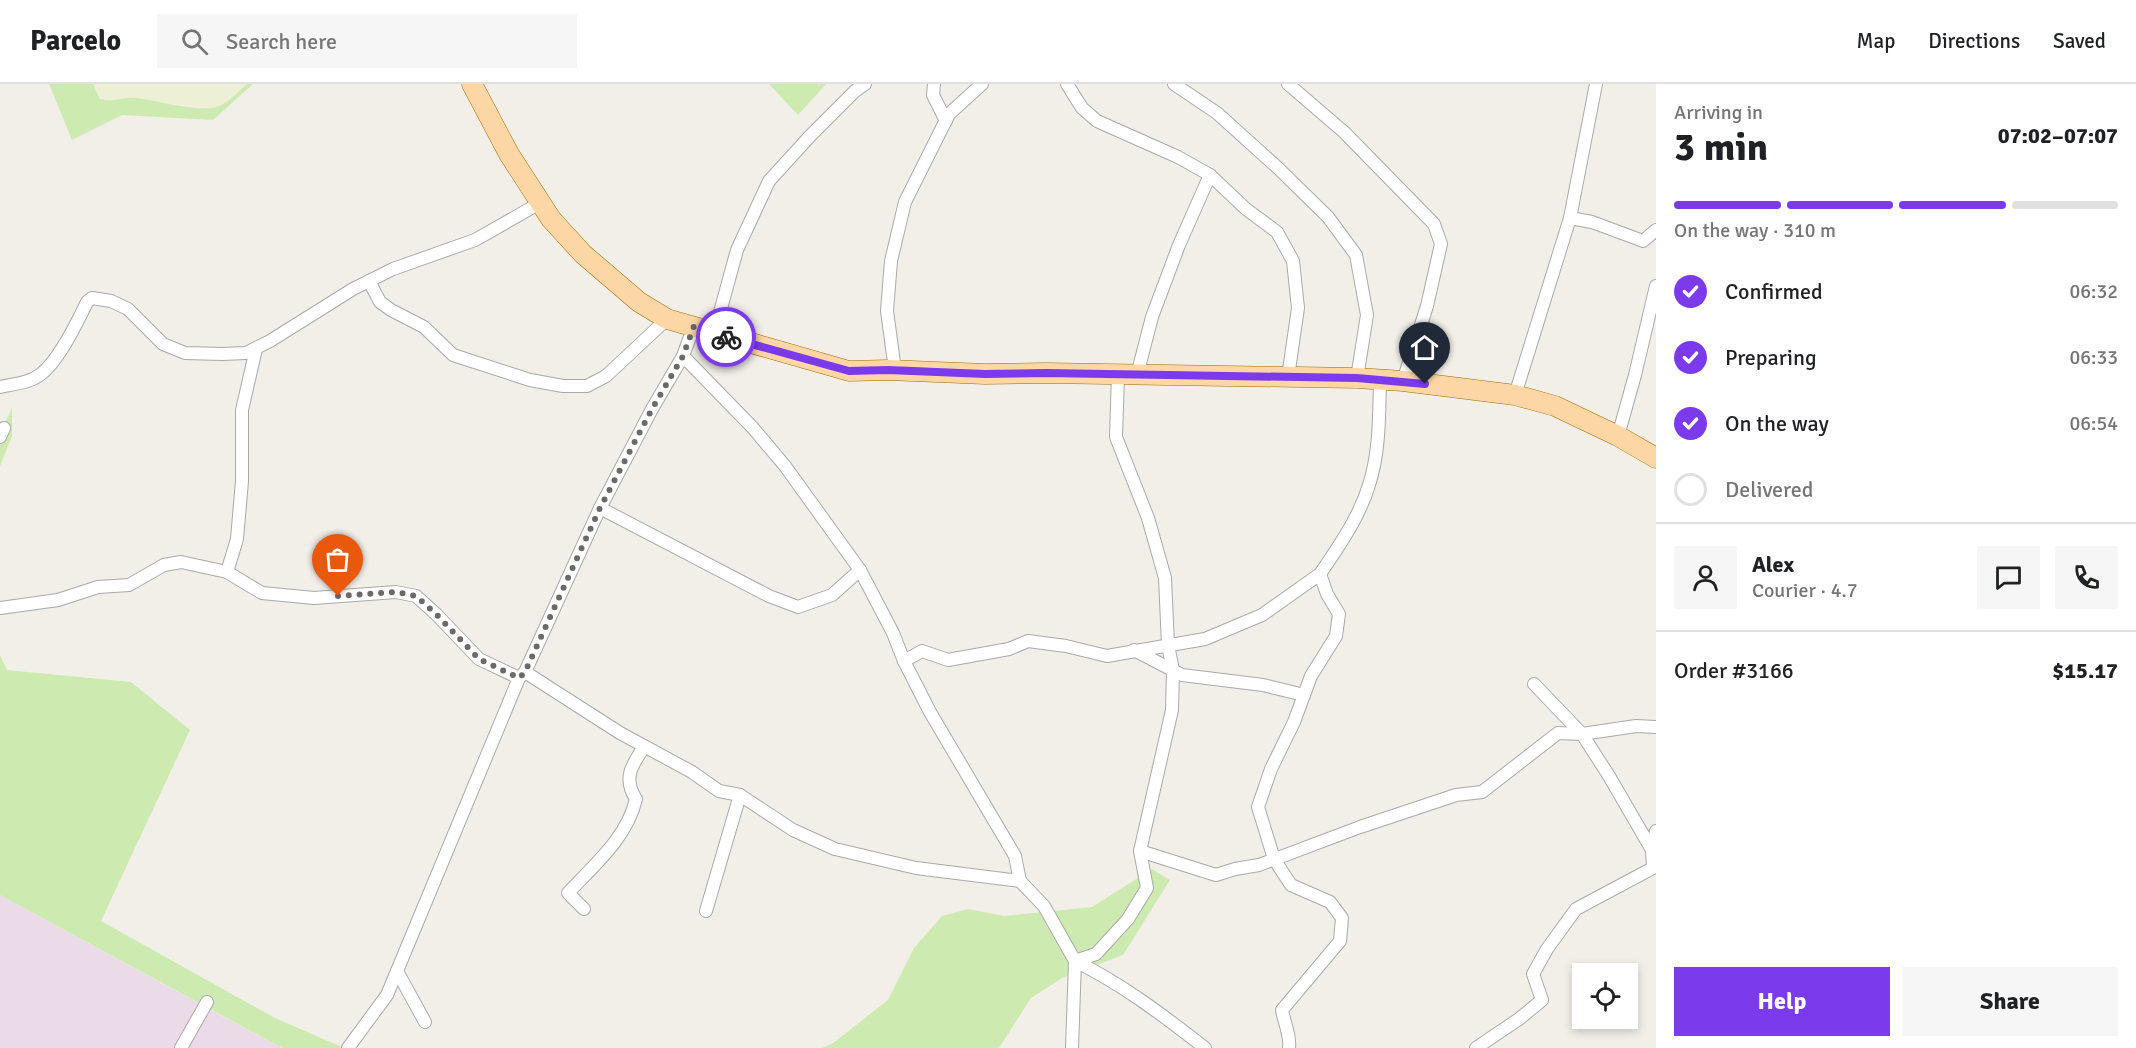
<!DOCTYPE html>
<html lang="en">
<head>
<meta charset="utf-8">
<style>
	:root { --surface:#fff; --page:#f6f6f6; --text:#202124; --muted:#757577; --line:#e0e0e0; --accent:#7c3aed }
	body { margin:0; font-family:Signika,sans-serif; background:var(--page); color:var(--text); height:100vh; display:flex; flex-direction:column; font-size:22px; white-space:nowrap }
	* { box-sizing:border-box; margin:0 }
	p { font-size:20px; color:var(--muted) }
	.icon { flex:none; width:33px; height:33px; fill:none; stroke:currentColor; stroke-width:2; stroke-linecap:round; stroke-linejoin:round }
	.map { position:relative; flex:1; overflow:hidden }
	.panel { display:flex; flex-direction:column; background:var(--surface); width:480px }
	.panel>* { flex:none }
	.controls { position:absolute; left:1572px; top:879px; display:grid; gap:12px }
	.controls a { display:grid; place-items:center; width:66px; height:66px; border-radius:0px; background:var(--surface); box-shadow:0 3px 9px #0003; font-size:30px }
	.pin { position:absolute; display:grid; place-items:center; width:51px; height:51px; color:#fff; margin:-62px -26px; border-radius:50% 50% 50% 0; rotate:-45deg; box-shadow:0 0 6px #0007 }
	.pin .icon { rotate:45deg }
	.courier { position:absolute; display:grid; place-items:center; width:60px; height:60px; margin:-30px; border:4px solid #7c3aed; border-radius:50%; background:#fff; color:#222; box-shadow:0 2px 8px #0007 }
	.headline em { font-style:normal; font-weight:700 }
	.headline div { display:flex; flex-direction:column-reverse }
	.headline { display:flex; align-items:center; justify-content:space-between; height:102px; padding:0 18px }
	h1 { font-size:39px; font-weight:700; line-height:45px }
	.bar { display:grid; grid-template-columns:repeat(4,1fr); gap:9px 6px; align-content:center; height:72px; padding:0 18px }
	.bar i { height:8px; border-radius:4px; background:var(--line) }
	.bar .on { background:var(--accent) }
	.bar p { grid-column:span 4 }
	.line { display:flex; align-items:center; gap:15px; padding:0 18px; border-top:2px solid var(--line) }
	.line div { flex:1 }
	.round { display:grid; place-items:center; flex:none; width:63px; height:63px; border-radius:0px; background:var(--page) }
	ol { padding:0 18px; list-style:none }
	li { display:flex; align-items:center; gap:18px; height:66px }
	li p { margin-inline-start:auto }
	li .icon { padding:6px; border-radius:50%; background:var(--accent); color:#fff; stroke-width:4 }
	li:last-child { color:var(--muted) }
	li i { width:33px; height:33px; border:3px solid var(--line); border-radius:50% }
	.action { display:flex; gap:12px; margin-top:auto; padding:12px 18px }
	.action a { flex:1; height:69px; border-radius:0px; background:var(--accent); color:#fff; font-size:24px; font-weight:700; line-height:69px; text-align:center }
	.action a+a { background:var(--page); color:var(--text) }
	header { display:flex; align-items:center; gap:36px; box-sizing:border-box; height:84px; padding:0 30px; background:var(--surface); border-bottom:2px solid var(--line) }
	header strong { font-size:28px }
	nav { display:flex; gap:33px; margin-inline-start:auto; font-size:21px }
	.search { width:420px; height:54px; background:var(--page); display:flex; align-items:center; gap:15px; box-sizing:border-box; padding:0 21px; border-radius:0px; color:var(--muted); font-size:22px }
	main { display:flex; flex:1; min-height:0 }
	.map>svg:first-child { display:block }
</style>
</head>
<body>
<header>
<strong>Parcelo</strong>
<div class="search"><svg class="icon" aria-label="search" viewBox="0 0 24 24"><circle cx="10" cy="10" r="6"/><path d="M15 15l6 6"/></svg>Search here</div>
<nav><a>Map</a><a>Directions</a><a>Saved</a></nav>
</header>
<main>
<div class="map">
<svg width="1656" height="964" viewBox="0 0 1656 964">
	<rect width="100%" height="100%" fill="#f2efe9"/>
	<path fill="#ebdbe8" d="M0 811 246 945 282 964H0Z"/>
	<path fill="#eef0d5" d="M93 0H247L225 18 214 24 164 19 125 13 112 18 100 15Z"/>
	<g fill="#cdebb0">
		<path d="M49 0H93L100 15C115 19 122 12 137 14 159 17 189 26 212 24 224 23 238 8 247 0H253L213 36 122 31 72 56Z"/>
		<path d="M769 0H826L798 31Z"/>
		<path d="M12 324V352L0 382V349Z"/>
		<path d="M0 571 7 586 131 598 190 646 101 837 275 934 344 964H282L0 811Z"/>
		<path d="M1152 785 1170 796 1123 871 1062 894 1031 914 999 964H822L833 959 888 916 914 864 942 832 968 825 1004 832 1092 823Z"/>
	</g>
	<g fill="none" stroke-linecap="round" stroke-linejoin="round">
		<defs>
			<g id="minor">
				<path d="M934 0 933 11 946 37"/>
				<path d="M1067 0 1082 24 1097 37 1178 73 1210 91 1246 125 1277 148 1293 177 1298 224 1288 293"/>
				<path d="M1174 0 1217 29 1278 84 1328 133 1356 171 1367 231 1357 294"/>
				<path d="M1288 0 1344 48 1434 140 1441 160 1427 222 1403 297"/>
				<path d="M1570 134 1592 138 1643 157 1656 146"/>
				<path d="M369 197 380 218 391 226 424 243 453 271 530 296 563 302H587L606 292 667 235"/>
				<path d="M714 250 737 166 769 97 810 52 855 7 865 0"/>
				<path d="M683 272 753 344 785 382 860 486 893 549 904 577 930 628 1015 772 1020 797 1044 822 1075 877 1072 964"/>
				<path d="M895 286 887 227 891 177 905 118 949 30 982 0"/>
				<path d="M1137 291 1152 233 1179 161 1210 91"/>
				<path d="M0 303C13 300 30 299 41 290 59 276 77 239 87 218L92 214 111 217 128 225 163 260 185 269 222 270 246 269 270 257 353 205 393 185 475 156 540 119"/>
				<path d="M1515 311 1570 134 1596 0"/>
				<path d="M1618 352 1635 291 1656 202"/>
				<path d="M0 353 4 344"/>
				<path d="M600 424 769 512 798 523 832 511 860 486"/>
				<path d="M227 488 237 455 242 397V326L256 265"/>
				<path d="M0 524 58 516 98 503 129 501 164 481 181 478 227 488 262 509 314 514 396 508 416 512 436 530 479 575 519 594"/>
				<path d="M1134 566 1182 591 1263 601 1304 611"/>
				<path d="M904 577 922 567 948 576 1009 565 1028 557 1066 562 1107 572 1205 555 1262 531 1320 490"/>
				<path d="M525 588 620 649 692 688 719 707 740 711 793 746 835 765 916 784 1020 797"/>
				<path d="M1534 600 1582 650 1609 692 1652 766"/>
				<path d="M1140 767 1216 791 1235 785 1259 781 1360 743 1456 711 1482 708 1558 649 1582 650 1636 642 1656 643"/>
				<path d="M584 825 568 809C594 781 627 754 636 715 623 695 631 682 644 663"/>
				<path d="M706 827 740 711"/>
				<path d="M1075 877 1096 870 1128 835 1147 804 1140 767 1172 626 1173 586 1168 561 1165 494 1148 434 1116 353 1118 290"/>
				<path d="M1075 877C1122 900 1164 932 1205 964"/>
				<path d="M397 887 425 938"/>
				<path d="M181 964 207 918"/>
				<path d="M348 964 387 911 519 594 525 588 600 424 652 325 683 272 694 242"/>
				<path d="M1289 964C1291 953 1284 938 1282 926L1340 857 1342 834 1330 818 1291 801 1274 775 1258 723 1271 685 1294 638 1311 592 1336 552 1339 530 1327 510 1320 490C1339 462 1359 434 1369 401 1380 367 1379 331 1380 295"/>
				<path d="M1476 964 1519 935 1542 916 1533 890 1547 865 1576 825 1653 784 1652 766 1656 747"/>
			</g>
			<path id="primary" d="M472 0 509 70 551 135 583 170 639 218 667 235 849 287 888 286 985 290 1046 289 1357 294 1403 297 1515 311 1555 322 1618 352 1656 374"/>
		</defs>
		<use href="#minor" stroke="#a9a9a9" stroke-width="14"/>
		<use href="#primary" stroke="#a06b00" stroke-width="21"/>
		<use href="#minor" stroke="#fff" stroke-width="12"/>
		<use href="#primary" stroke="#fcd6a4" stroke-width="20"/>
	</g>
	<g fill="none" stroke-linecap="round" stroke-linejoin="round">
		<path stroke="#6b6a68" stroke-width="6" stroke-dasharray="0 10.8" d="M338 512 396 508 416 512 436 530 479 575 519 594 525 588 600 424 652 325 683 272 694 242 726 253"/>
		<path stroke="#7c3aed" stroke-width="8" d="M726 253 849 287 888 286 985 290 1046 289 1357 294 1425 300"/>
	</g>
</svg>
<div class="controls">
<a><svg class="icon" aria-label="locate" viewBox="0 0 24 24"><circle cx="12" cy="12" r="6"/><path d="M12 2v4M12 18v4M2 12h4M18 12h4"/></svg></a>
</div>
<div class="pin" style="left:338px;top:512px;background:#ea580c"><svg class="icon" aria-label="bag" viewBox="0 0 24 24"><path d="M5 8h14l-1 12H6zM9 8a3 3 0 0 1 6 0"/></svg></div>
<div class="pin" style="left:1425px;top:300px;background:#1f2937"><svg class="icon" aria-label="home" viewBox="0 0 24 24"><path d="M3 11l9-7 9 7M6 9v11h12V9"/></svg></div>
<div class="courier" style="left:726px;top:253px"><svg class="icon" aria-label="bike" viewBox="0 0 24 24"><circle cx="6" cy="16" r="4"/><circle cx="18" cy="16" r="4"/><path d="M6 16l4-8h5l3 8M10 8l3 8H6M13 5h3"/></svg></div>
</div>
<section class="panel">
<div class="headline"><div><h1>3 min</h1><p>Arriving in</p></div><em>07:02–07:07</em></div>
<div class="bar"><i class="on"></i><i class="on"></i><i class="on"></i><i></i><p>On the way · 310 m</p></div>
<ol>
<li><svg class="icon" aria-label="check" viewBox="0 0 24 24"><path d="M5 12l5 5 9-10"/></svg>Confirmed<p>06:32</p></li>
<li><svg class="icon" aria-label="check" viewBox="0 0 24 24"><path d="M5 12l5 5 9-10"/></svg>Preparing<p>06:33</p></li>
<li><svg class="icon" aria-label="check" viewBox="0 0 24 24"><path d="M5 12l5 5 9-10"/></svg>On the way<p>06:54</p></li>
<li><i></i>Delivered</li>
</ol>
<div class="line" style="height:108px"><a class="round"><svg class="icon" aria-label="person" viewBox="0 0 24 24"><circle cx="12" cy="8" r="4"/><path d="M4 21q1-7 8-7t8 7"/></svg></a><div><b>Alex</b><p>Courier · 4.7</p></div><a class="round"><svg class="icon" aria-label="chat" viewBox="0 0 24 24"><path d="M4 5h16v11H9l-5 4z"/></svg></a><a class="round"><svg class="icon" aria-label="phone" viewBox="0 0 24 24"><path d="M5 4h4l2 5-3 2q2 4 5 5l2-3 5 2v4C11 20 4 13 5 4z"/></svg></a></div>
<div class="line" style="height:78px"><div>Order #3166</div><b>$15.17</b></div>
<div class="action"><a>Help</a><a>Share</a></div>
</section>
</main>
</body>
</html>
